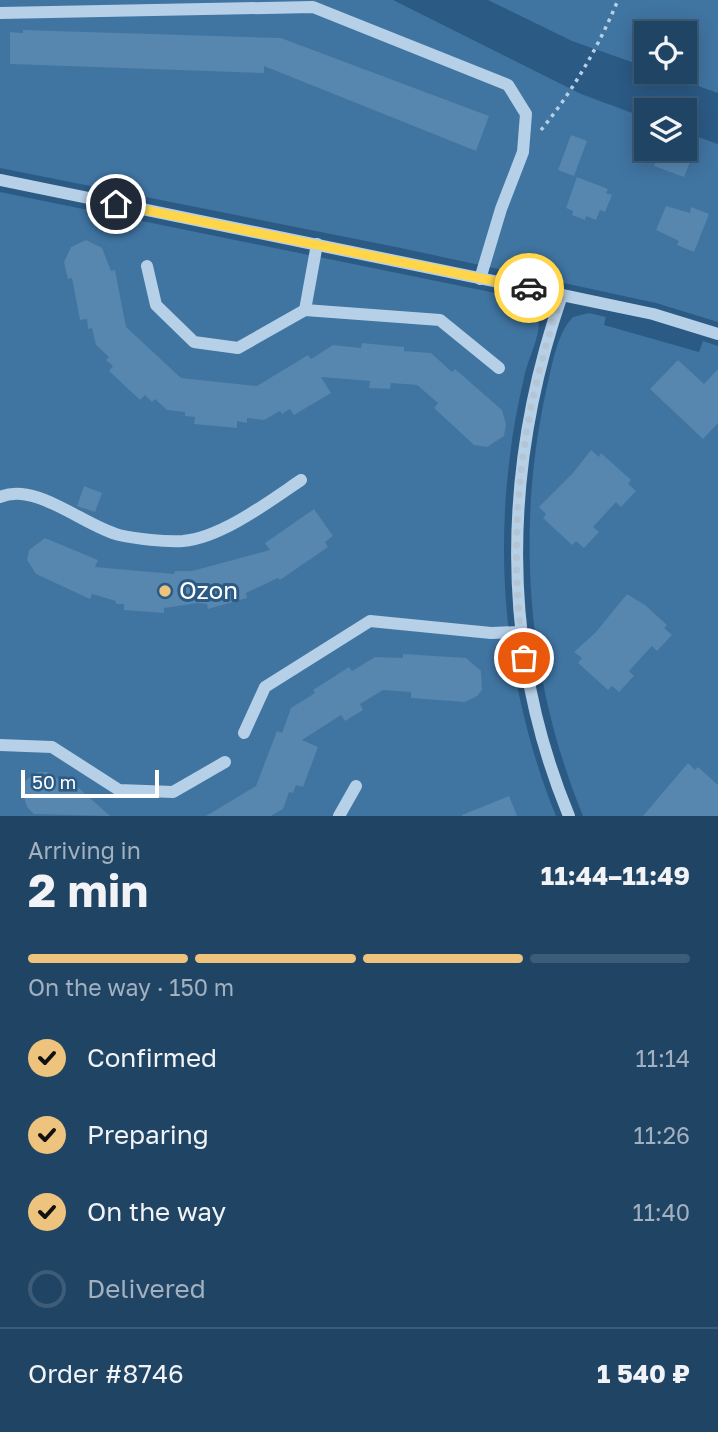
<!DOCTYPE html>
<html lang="en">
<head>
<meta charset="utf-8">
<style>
	:root { --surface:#204464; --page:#284b6a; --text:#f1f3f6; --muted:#a2b0bf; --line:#3d5c78; --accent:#edc37e }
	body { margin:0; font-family:"Golos Text",sans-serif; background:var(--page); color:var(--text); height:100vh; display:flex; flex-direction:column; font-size:26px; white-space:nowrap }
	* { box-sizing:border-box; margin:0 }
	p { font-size:23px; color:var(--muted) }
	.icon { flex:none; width:38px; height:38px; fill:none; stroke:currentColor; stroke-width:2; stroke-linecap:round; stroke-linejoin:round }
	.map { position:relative; height:816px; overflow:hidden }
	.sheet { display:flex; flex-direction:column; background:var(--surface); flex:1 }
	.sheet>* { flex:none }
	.tools { position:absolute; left:634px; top:21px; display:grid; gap:14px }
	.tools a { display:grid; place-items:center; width:63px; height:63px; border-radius:0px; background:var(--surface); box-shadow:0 4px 18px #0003,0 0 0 2px var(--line); font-size:35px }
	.scale { position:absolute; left:21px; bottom:18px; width:138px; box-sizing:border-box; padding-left:7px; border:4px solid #fff; border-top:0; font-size:19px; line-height:24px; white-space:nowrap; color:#fff; -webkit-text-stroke:5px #2b5a85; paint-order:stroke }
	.pin { position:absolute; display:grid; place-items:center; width:60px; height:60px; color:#fff; margin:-30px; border:4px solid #fff; border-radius:50%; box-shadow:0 2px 7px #0007 }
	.courier { position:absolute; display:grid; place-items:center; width:70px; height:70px; margin:-35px; border:5px solid #ffd54a; border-radius:50%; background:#fff; color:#222; box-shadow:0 2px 9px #0007 }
	.summary em { font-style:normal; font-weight:700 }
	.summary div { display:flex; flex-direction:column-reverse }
	.summary { display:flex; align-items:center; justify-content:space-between; height:119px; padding:0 28px }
	h1 { font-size:46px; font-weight:700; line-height:52px }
	.bar { display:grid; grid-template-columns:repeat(4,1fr); gap:10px 7px; align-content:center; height:84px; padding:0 28px }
	.bar i { height:9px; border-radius:5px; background:var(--line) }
	.bar .on { background:var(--accent) }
	.bar p { grid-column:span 4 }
	.line { display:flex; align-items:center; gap:18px; padding:0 28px; border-top:2px solid var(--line) }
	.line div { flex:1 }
	ol { padding:0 28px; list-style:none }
	li { display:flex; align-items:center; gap:21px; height:77px }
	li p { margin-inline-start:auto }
	li .icon { padding:7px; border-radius:50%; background:var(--accent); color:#111; stroke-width:4 }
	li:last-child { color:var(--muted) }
	li i { width:38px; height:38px; border:4px solid var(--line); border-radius:50% }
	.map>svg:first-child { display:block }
</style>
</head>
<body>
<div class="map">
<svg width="718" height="816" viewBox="0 0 718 816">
	<rect width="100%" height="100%" fill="#2b5a85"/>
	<g fill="#4074a1">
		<path d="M0 0H393L581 94 646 118V149H684V132L718 144V322L656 303 396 247 0 168Z"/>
		<path d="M488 0H718V93L658 72H684V33H646V67L572 41Z"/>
		<path d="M0 192 520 298C529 302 536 307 538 316 542 333 529 357 525 373 519 400 513 428 510 456 494 577 510 703 556 816H0Z"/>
		<path d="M589 313 606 317 604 325 699 352 703 341 718 346V816H583C528 681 515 534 546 391 552 368 556 334 573 317Z"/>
	</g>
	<g fill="#5786ae">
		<path d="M23 30 281 38 489 116 476 151 264 66V73L10 64V32L23 33Z"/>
		<path d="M571 135 587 141 574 176 558 170Z"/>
		<path d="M661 149H695L684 177 654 166Z"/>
		<path d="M577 177 608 189 606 193 612 195 605 212 600 210 596 220 586 216 585 220 572 215 573 211 566 208Z"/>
		<path d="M666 206 690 213 691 207 709 214 694 252 677 245 679 241 656 230Z"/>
		<path d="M86 240 102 248 111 271 115 270 126 327 181 378 257 386 308 355 311 359 333 345 361 348 362 343 404 347V351L431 353 452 372 455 369 502 410 506 424 504 436 487 447 474 445 434 408 438 403 417 385 391 383 390 389 369 388 370 381 321 377 331 393 294 415 290 409 282 414 280 411 264 420 247 418V423L237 421V428L194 424 195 417 185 416V412L167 410 155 399 152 402 145 395 140 400 109 371 113 366 106 360 109 357 96 345 92 328 88 329 87 319 80 320 72 278 68 279 64 262 71 247Z"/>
		<path d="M678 360 704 384 718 369V423L703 439 650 389Z"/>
		<path d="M591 450 599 457 601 453 631 480 628 484 636 491 621 507 616 502 593 527 599 532 584 548 576 541 572 545 543 518 546 514 539 507 573 473Z"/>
		<path d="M84 486 102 493 95 512 77 506Z"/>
		<path d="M314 509 333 536 325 542 328 547 280 580 278 578 246 593 247 598 208 609 207 604 198 603 164 608V613L124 610V604H116V601L92 594 90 599 36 574 27 560 29 550 45 538 98 560 95 567 174 574 175 571H192L270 550 265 543Z"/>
		<path d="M627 594 645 605 667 625 664 628 672 635 657 651 652 646 629 671 634 676 619 692 612 686 608 690 578 663 582 658 574 652 596 632Z"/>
		<path d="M403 654 466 658 481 671 482 690 477 696 465 702 411 698V692L383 690 360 704 363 710 345 721 341 715 302 740 318 747 303 787 296 785 293 793 289 792 283 809 271 816H206L256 786 277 731 282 733 291 708 315 693 313 690 349 667 352 671 375 657 403 658Z"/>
		<path d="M688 763 695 770 698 767 718 785V816H643Z"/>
		<path d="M38 772H47L68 785 71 781 110 816 34 814 27 807 22 791 26 780Z"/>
		<path d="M509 796 517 816H462V815Z"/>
	</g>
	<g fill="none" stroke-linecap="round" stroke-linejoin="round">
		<path stroke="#b6d0e7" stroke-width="3.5" stroke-dasharray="3.5 5" stroke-linecap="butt" d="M541 130C573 91 599 46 618 0"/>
		<g stroke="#b6d0e7" stroke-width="12">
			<path d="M0 13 313 7 508 85 526 114 523 152 501 209 480 279"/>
			<path d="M0 180 562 295 653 314 718 334"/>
			<path d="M147 266 156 305 194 342 238 348 305 310 440 320 499 368"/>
			<path d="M562 295C503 466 499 647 569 816"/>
			<path d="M305 310 317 244"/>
			<path d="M0 497C35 481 84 526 119 535 137 539 164 542 183 541 221 538 270 501 301 480"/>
			<path d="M244 733 265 687 370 621 491 633 521 632"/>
			<path d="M0 745 52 747 119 790 173 792 225 762"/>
			<path d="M339 816 356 786"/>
		</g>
	</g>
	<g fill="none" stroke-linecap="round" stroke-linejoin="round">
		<path stroke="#b5c5d4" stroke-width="7" stroke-dasharray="0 12.6" d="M524 658C506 533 521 413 562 295L529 288"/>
		<path stroke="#ffd54a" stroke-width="9" d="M116 204 529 288"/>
	</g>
	<circle fill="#edc37e" stroke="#2b5a85" stroke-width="2.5" cx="165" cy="591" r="7"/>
	<g text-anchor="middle" stroke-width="6" stroke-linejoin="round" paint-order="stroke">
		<g font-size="24" fill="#fff" stroke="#2b5a85" text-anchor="start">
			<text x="179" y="599">Ozon</text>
		</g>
	</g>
</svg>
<div class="tools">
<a><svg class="icon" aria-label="locate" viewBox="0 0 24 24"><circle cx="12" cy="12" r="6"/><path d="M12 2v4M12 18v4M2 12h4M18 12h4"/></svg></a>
<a><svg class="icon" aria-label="layers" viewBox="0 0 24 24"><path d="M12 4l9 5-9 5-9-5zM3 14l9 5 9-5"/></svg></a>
</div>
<div class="scale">50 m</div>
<div class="pin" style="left:524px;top:658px;background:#ea580c"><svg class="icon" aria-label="bag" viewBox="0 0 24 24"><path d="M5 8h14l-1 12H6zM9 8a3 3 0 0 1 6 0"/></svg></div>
<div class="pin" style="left:116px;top:204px;background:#1f2937"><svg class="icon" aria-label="home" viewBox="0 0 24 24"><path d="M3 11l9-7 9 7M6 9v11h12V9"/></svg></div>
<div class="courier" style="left:529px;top:288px"><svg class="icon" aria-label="car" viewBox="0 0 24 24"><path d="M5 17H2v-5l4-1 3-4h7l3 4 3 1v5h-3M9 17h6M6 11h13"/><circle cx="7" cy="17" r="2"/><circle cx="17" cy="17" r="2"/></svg></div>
</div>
<section class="sheet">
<div class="summary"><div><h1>2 min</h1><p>Arriving in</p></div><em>11:44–11:49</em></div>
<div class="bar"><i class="on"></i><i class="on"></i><i class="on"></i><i></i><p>On the way · 150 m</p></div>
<ol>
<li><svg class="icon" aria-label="check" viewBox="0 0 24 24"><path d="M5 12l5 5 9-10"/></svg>Confirmed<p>11:14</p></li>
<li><svg class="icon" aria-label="check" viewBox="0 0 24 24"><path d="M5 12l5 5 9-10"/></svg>Preparing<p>11:26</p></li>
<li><svg class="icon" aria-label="check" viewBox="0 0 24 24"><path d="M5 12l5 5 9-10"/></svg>On the way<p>11:40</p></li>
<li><i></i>Delivered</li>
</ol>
<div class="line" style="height:91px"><div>Order #8746</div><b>1 540 ₽</b></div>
</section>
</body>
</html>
